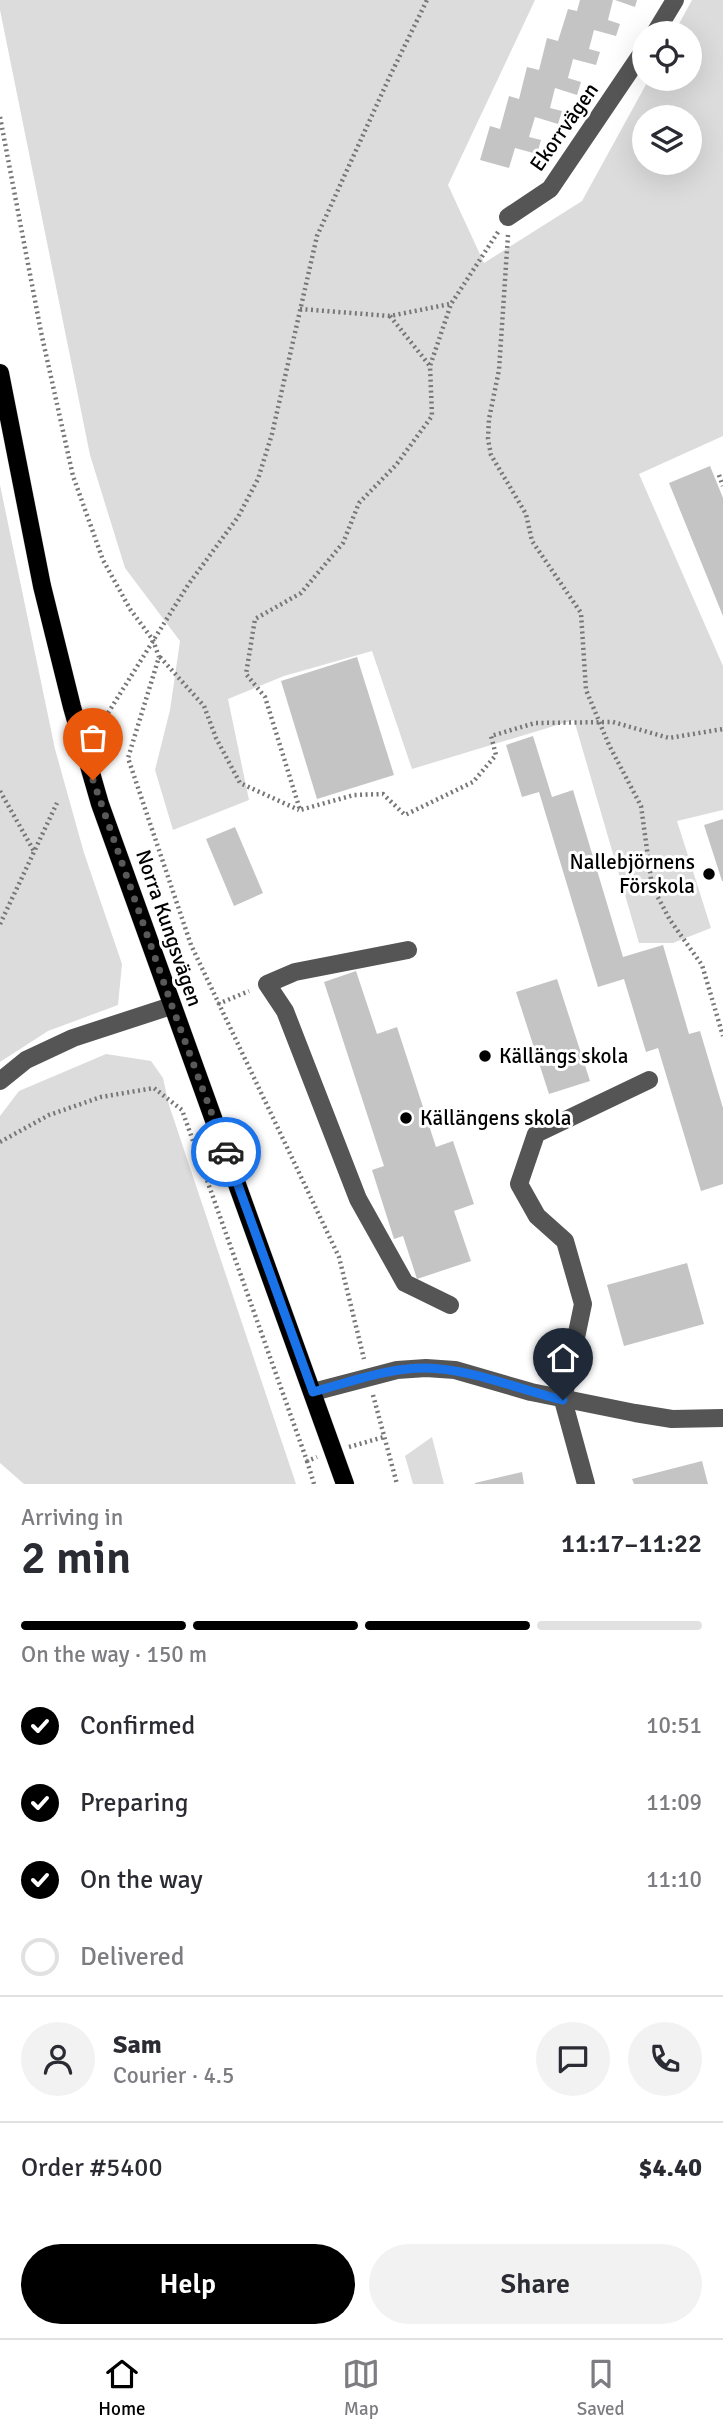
<!DOCTYPE html>
<html lang="en">
<head>
<meta charset="utf-8">
<style>
	:root { --surface:#fff; --page:#f2f2f3; --text:#2b2b33; --muted:#7c7c81; --line:#e1e1e2; --accent:#000 }
	body { margin:0; font-family:Signika,sans-serif; background:var(--page); color:var(--text); height:100vh; display:flex; flex-direction:column; font-size:26px; white-space:nowrap }
	* { box-sizing:border-box; margin:0 }
	p { font-size:23px; color:var(--muted) }
	.icon { flex:none; width:38px; height:38px; fill:none; stroke:currentColor; stroke-width:2; stroke-linecap:round; stroke-linejoin:round }
	.map { position:relative; height:1484px; overflow:hidden }
	.panel { display:flex; flex-direction:column; background:var(--surface); flex:1 }
	.panel>* { flex:none }
	.controls { position:absolute; left:632px; top:21px; display:grid; gap:14px }
	.controls a { display:grid; place-items:center; width:70px; height:70px; border-radius:50%; background:var(--surface); box-shadow:0 7px 28px #0002; font-size:35px }
	.pin { position:absolute; display:grid; place-items:center; width:60px; height:60px; color:#fff; margin:-72px -30px; border-radius:50% 50% 50% 0; rotate:-45deg; box-shadow:0 0 7px #0007 }
	.pin .icon { rotate:45deg }
	.courier { position:absolute; display:grid; place-items:center; width:70px; height:70px; margin:-35px; border:5px solid #1a73e8; border-radius:50%; background:#fff; color:#222; box-shadow:0 2px 9px #0007 }
	.head em { font-style:normal; font-weight:600 }
	.head div { display:flex; flex-direction:column-reverse }
	.head { display:flex; align-items:center; justify-content:space-between; height:119px; padding:0 21px }
	h1 { font-size:46px; font-weight:600; line-height:52px }
	.bar { display:grid; grid-template-columns:repeat(4,1fr); gap:10px 7px; align-content:center; height:84px; padding:0 21px }
	.bar i { height:9px; border-radius:5px; background:var(--line) }
	.bar .on { background:var(--accent) }
	.bar p { grid-column:span 4 }
	.line { display:flex; align-items:center; gap:18px; padding:0 21px; border-top:2px solid var(--line) }
	.line div { flex:1 }
	.round { display:grid; place-items:center; flex:none; width:74px; height:74px; border-radius:37px; background:var(--page) }
	ol { padding:0 21px; list-style:none }
	li { display:flex; align-items:center; gap:21px; height:77px }
	li p { margin-inline-start:auto }
	li .icon { padding:7px; border-radius:50%; background:var(--accent); color:#fff; stroke-width:4 }
	li:last-child { color:var(--muted) }
	li i { width:38px; height:38px; border:4px solid var(--line); border-radius:50% }
	.primary-button { display:flex; gap:14px; margin-top:auto; padding:14px 21px }
	.primary-button a { flex:1; height:80px; border-radius:42px; background:var(--accent); color:#fff; font-size:28px; font-weight:600; line-height:80px; text-align:center }
	.primary-button a+a { background:var(--page); color:var(--text) }
	.menu { display:flex; justify-content:space-around; align-items:center; height:98px; border-top:2px solid var(--line); background:var(--surface); font-size:19px; color:var(--muted) }
	.menu a { display:grid; justify-items:center; gap:4px }
	.menu .on { color:var(--accent) }
	.map>svg:first-child { display:block }
</style>
</head>
<body>
<div class="map">
<svg width="723" height="1484" viewBox="0 0 723 1484">
	<rect width="100%" height="100%" fill="#fff"/>
	<g fill="#dcdcdc" fill-rule="evenodd">
		<path d="M0 0H535L448 185 484 263 582 201 649 79H690V33H674L692 0H723V436L639 474 723 666V810L677 821 711 928 673 943H639L574 720 412 769 372 651 284 676 228 699 249 800 173 830 155 770 170 710 180 641 125 568 90 455 0 10ZM690 117V163H644V117Z"/>
		<path d="M0 485 55 749 84 853 122 964 118 1005 48 1031 0 1062Z"/>
		<path d="M106 1054 151 1061 163 1078 169 1105 296 1484H24L0 1463V1116L19 1091Z"/>
		<path d="M432 1437 444 1484H413L405 1456Z"/>
	</g>
	<g fill="#c4c4c4">
		<path d="M580 0H613L608 20 620 24 616 36 594 30 589 49 600 52 596 65 573 59 568 78 581 82 577 95 555 88 550 108 562 111 558 124 535 117 529 137 541 140 537 154 515 148 509 168 480 160 490 126 500 129 509 96 519 99 527 67 539 70 547 38 558 41 568 9 577 11Z"/>
		<path d="M615 0H637L635 7Z"/>
		<path d="M710 466 723 498V616L669 483Z"/>
		<path d="M357 657 394 775 317 799 281 681Z"/>
		<path d="M533 736 552 797 573 790 623 957 663 945 689 1034 700 1031 723 1108V1184L701 1191 658 1048 646 1052 624 979 598 987 539 792 522 797 506 745Z"/>
		<path d="M723 819V881H722L704 825Z"/>
		<path d="M235 827 263 893 234 906 206 839Z"/>
		<path d="M356 971 377 1034 397 1027 436 1147 453 1141 474 1204 454 1211 471 1261 417 1279 403 1236 394 1239 372 1170 384 1166 324 982Z"/>
		<path d="M557 979 590 1081 549 1094 516 992Z"/>
		<path d="M687 1263 704 1324 624 1346 607 1285Z"/>
		<path d="M702 1461 708 1484H634L632 1479Z"/>
		<path d="M522 1472 524 1484H475V1483Z"/>
	</g>
	<g fill="none" stroke-linecap="round" stroke-linejoin="round">
		<defs>
			<path id="major" d="M0 373 42 586 72 707 100 804 345 1484"/>
		</defs>
		<use href="#major" stroke="#dbdbdb" stroke-width="19"/>
		<g stroke="#777" stroke-width="4.5" stroke-dasharray="2 3.5" stroke-linecap="butt">
			<path d="M0 117 41 332 73 476 103 560 130 609 153 640 159 657 128 758 191 945 339 1257 364 1359"/>
			<path d="M498 232 451 304 430 366 432 416 396 465 359 503 343 543 301 593 255 619 246 674 265 697 300 810 354 795 383 794 405 815 473 782 496 755 491 736 535 723 613 722 669 738 723 729"/>
			<path d="M508 235 499 370 489 419 488 439 491 455 526 514 532 541 581 613 586 690 609 745 641 806 652 886 670 920 702 965 723 1036"/>
			<path d="M300 309 390 316 450 304"/>
			<path d="M390 316 430 366"/>
			<path d="M719 475 723 486"/>
			<path d="M160 657 204 706 216 738 240 783 299 810"/>
			<path d="M108 713 188 585 238 517 258 479 272 434 317 236 389 78 427 0"/>
			<path d="M0 791 35 853"/>
			<path d="M0 924 57 803"/>
			<path d="M218 1004 249 991"/>
			<path d="M0 1142 49 1115 101 1097 154 1088 182 1110 307 1461 317 1457"/>
			<path d="M373 1395 397 1484"/>
			<path d="M349 1447 384 1437"/>
			<path d="M307 1461 314 1484"/>
		</g>
		<g stroke="#555" stroke-width="18">
			<path d="M655 33 675 0"/>
			<path d="M508 217 550 189 644 50"/>
			<path d="M408 950 295 972 267 984 285 1011 358 1199 405 1283 450 1305"/>
			<path d="M0 1081 26 1060 73 1038 171 1006"/>
			<path d="M313 1392 397 1370 426 1368 455 1370 531 1392 635 1413 672 1419 723 1418"/>
			<path d="M586 1484 563 1400 583 1304 565 1241 537 1216 519 1184 536 1134 649 1080"/>
		</g>
		<use href="#major" stroke="#000" stroke-width="18"/>
	</g>
	<g fill="none" stroke-linecap="round" stroke-linejoin="round">
		<path stroke="#595959" stroke-width="7" stroke-dasharray="0 12.6" d="M93 780 172 1006 226 1152"/>
		<path stroke="#1a73e8" stroke-width="9" d="M226 1152 313 1392C350 1382 387 1368 425 1368 468 1368 521 1390 563 1400"/>
	</g>
	<g fill="#000" stroke="#fff" stroke-width="2.5">
		<circle cx="709" cy="874" r="7"/>
		<circle cx="485" cy="1056" r="7"/>
		<circle cx="406" cy="1118" r="7"/>
	</g>
	<g text-anchor="middle" stroke-width="6" stroke-linejoin="round" paint-order="stroke">
		<g font-size="21" fill="#000" stroke="#fff">
			<text transform="translate(564 127) rotate(-55)" y="7">Ekorrvägen</text>
			<text transform="translate(169 928) rotate(71)" y="7">Norra Kungsvägen</text>
		</g>
		<g font-size="21" fill="#000" stroke="#fff" text-anchor="start">
			<text x="695" y="869" text-anchor="end">Nallebjörnens<tspan x="695" dy="24">Förskola</tspan></text>
			<text x="499" y="1063">Källängs skola</text>
			<text x="420" y="1125">Källängens skola</text>
		</g>
	</g>
</svg>
<div class="controls">
<a><svg class="icon" aria-label="locate" viewBox="0 0 24 24"><circle cx="12" cy="12" r="6"/><path d="M12 2v4M12 18v4M2 12h4M18 12h4"/></svg></a>
<a><svg class="icon" aria-label="layers" viewBox="0 0 24 24"><path d="M12 4l9 5-9 5-9-5zM3 14l9 5 9-5"/></svg></a>
</div>
<div class="pin" style="left:93px;top:780px;background:#ea580c"><svg class="icon" aria-label="bag" viewBox="0 0 24 24"><path d="M5 8h14l-1 12H6zM9 8a3 3 0 0 1 6 0"/></svg></div>
<div class="pin" style="left:563px;top:1400px;background:#1f2937"><svg class="icon" aria-label="home" viewBox="0 0 24 24"><path d="M3 11l9-7 9 7M6 9v11h12V9"/></svg></div>
<div class="courier" style="left:226px;top:1152px"><svg class="icon" aria-label="car" viewBox="0 0 24 24"><path d="M5 17H2v-5l4-1 3-4h7l3 4 3 1v5h-3M9 17h6M6 11h13"/><circle cx="7" cy="17" r="2"/><circle cx="17" cy="17" r="2"/></svg></div>
</div>
<section class="panel">
<div class="head"><div><h1>2 min</h1><p>Arriving in</p></div><em>11:17–11:22</em></div>
<div class="bar"><i class="on"></i><i class="on"></i><i class="on"></i><i></i><p>On the way · 150 m</p></div>
<ol>
<li><svg class="icon" aria-label="check" viewBox="0 0 24 24"><path d="M5 12l5 5 9-10"/></svg>Confirmed<p>10:51</p></li>
<li><svg class="icon" aria-label="check" viewBox="0 0 24 24"><path d="M5 12l5 5 9-10"/></svg>Preparing<p>11:09</p></li>
<li><svg class="icon" aria-label="check" viewBox="0 0 24 24"><path d="M5 12l5 5 9-10"/></svg>On the way<p>11:10</p></li>
<li><i></i>Delivered</li>
</ol>
<div class="line" style="height:126px"><a class="round"><svg class="icon" aria-label="person" viewBox="0 0 24 24"><circle cx="12" cy="8" r="4"/><path d="M4 21q1-7 8-7t8 7"/></svg></a><div><b>Sam</b><p>Courier · 4.5</p></div><a class="round"><svg class="icon" aria-label="chat" viewBox="0 0 24 24"><path d="M4 5h16v11H9l-5 4z"/></svg></a><a class="round"><svg class="icon" aria-label="phone" viewBox="0 0 24 24"><path d="M5 4h4l2 5-3 2q2 4 5 5l2-3 5 2v4C11 20 4 13 5 4z"/></svg></a></div>
<div class="line" style="height:91px"><div>Order #5400</div><b>$4.40</b></div>
<div class="primary-button"><a>Help</a><a>Share</a></div>
</section>
<nav class="menu">
<a class="on"><svg class="icon" aria-label="home" viewBox="0 0 24 24"><path d="M3 11l9-7 9 7M6 9v11h12V9"/></svg>Home</a>
<a><svg class="icon" aria-label="map" viewBox="0 0 24 24"><path d="M3 6l6-2 6 2 6-2v14l-6 2-6-2-6 2zM9 4v14M15 6v14"/></svg>Map</a>
<a><svg class="icon" aria-label="saved" viewBox="0 0 24 24"><path d="M7 4h10v16l-5-4-5 4z"/></svg>Saved</a>
</nav>
</body>
</html>
